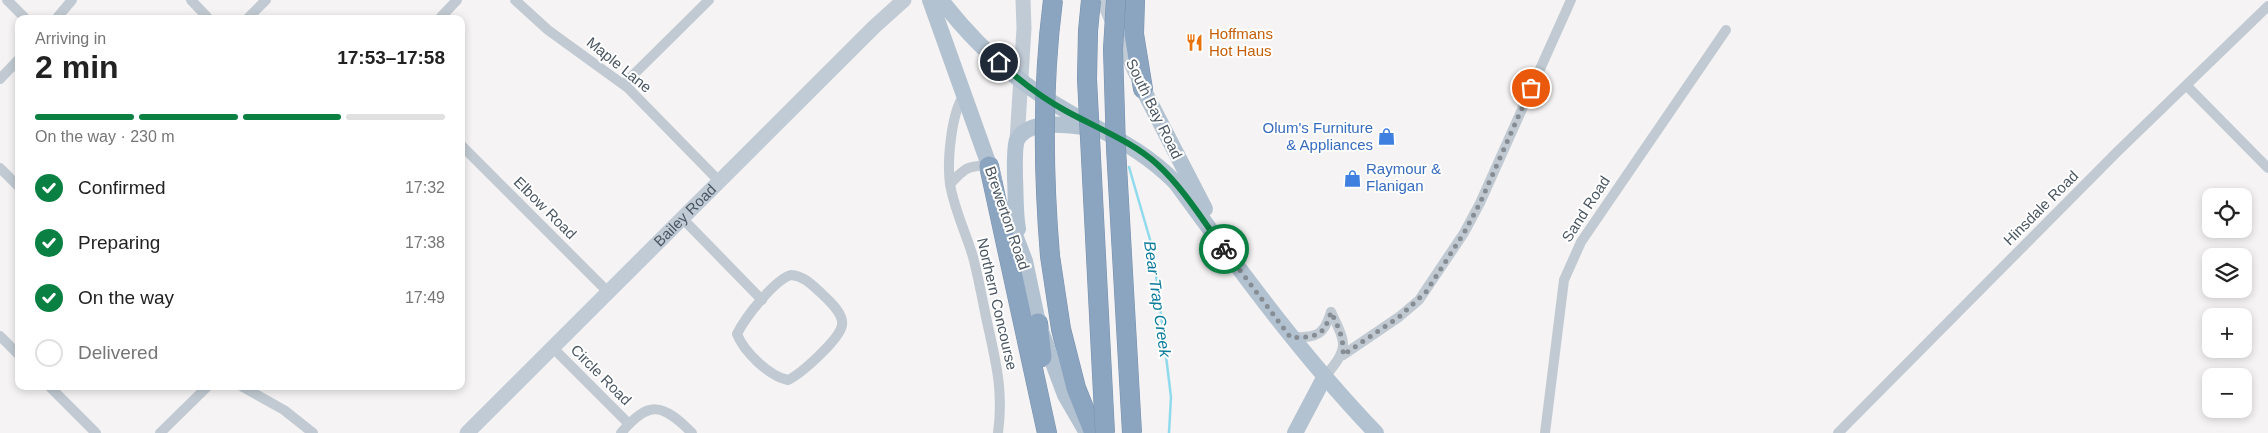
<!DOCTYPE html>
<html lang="en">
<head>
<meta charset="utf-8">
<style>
	:root { --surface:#fff; --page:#f6f6f6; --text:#222; --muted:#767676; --line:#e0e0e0; --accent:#0b8043 }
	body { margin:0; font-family:Helvetica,sans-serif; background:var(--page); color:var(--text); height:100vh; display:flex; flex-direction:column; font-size:19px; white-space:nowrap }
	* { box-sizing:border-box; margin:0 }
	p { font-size:16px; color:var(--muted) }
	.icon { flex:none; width:28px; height:28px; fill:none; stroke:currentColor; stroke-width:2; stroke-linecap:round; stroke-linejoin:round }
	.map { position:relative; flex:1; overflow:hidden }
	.panel { position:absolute; left:15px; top:15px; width:450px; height:375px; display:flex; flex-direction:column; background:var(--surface); border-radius:10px; box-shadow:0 2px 8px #0003 }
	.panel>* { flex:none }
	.buttons { position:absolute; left:2202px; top:188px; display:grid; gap:10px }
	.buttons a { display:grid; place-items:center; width:50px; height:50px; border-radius:10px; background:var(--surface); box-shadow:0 2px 8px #0003; font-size:25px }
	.pin { position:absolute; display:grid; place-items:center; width:42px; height:42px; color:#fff; margin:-21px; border:2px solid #fff; border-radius:50%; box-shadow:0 1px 5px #0007 }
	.courier { position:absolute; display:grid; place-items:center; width:50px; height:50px; margin:-25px; border:4px solid #0b8043; border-radius:50%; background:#fff; color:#222; box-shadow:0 1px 6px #0007 }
	.summary em { font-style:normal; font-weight:700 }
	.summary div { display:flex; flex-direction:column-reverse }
	.summary { display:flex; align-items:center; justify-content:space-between; height:85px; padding:0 20px }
	h1 { font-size:32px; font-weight:700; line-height:38px }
	.bar { display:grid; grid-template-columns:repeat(4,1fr); gap:8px 5px; align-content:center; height:60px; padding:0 20px }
	.bar i { height:6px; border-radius:4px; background:var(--line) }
	.bar .current { background:var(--accent) }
	.bar p { grid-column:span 4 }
	ol { padding:0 20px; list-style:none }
	li { display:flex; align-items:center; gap:15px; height:55px }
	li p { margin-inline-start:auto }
	li .icon { padding:5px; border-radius:50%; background:var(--accent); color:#fff; stroke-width:4 }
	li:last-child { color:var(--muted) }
	li i { width:28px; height:28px; border:2px solid var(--line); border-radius:50% }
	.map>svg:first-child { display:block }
</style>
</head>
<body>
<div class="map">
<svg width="2268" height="433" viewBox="0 0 2268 433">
	<rect width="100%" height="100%" fill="#f5f3f3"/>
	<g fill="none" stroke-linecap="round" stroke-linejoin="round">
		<path stroke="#90daee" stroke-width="2.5" d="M1129 167 1153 250 1171 397 1169 433"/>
		<defs>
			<g id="highway">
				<path d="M1135 0 1134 34 1143 89"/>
				<path d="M989 166 1047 433"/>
				<path d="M1050 256 1061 329 1076 388 1094 433"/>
				<path d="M1038 323 1042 357"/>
			</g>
		</defs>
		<use href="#highway" stroke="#7690ad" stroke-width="20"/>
		<g stroke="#c1cad2" stroke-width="10">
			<path d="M7 0 26 19"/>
			<path d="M191 0 209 19"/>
			<path d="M515 0 548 30 628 88 719 181"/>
			<path d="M56 19 72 0"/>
			<path d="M247 19 266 0"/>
			<path d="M439 19 457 0"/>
			<path d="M0 79 19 59"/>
			<path d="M624 84 709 0"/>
			<path d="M2187 86 2268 168"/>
			<path d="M964 95C951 113 947 162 950 184 954 209 966 233 973 257 978 276 982 297 986 317 995 359 1004 389 998 433"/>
			<path d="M461 145 608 292"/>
			<path d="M0 168 19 187"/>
			<path d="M950 184C963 170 968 164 989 166"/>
			<path d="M682 218 762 300"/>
			<path d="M791 275C804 276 812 285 821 293 828 300 844 313 842 325 840 339 801 374 788 380 769 376 744 352 737 334 745 318 774 280 791 275Z"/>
			<path d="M0 336 19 355"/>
			<path d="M1291 338C1316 336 1323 338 1331 312"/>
			<path d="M552 347 629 424"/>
			<path d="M1343 355 1399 317 1419 300 1464 233 1480 203 1571 0"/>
			<path d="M1324 378C1348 348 1348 347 1331 312"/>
			<path d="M49 386 96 433"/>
			<path d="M241 386 284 410 313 433"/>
			<path d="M160 433 208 386"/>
			<path d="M621 433C649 400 662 403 692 433"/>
			<path d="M1545 433 1564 280 1581 242 1726 30"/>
			<path d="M1838 433 2118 151 2268 6"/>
		</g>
		<g stroke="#c1cbd6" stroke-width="15">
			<path d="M1103 0 1136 74"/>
			<path d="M1017 141 1024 28 1023 0"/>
			<path id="s1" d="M467 433 874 27 904 0"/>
		</g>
		<g stroke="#b3c2d1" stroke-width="16">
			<path d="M930 0 994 179"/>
			<path d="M941 0C975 44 1016 82 1065 110 1106 134 1142 148 1176 183 1239 269 1301 355 1376 433"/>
			<path d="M1143 89 1205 209"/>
			<path d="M1005 209 1025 261 1038 323 1065 395 1087 433"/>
			<path d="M1018 229C1015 212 1016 195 1015 179 1015 170 1014 148 1017 140 1028 118 1071 125 1089 128"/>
			<path d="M1295 433 1324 378"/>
		</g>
		<use href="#highway" stroke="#8ba5c1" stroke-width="19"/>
		<defs>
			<g id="highway-bridge">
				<path d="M1091 0 1088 31 1087 79 1105 433"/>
				<path d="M1116 0 1113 49 1116 148 1132 433"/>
				<path d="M1050 256C1043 171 1042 85 1053 0"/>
			</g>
		</defs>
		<use href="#highway-bridge" stroke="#7690ad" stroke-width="20" stroke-linecap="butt"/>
		<use href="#highway-bridge" stroke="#8ba5c1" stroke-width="19"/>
	</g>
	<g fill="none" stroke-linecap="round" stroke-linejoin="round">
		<path stroke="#868d94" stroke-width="5" stroke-dasharray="0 9" d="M1224 249 1291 338C1317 336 1323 338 1331 312 1338 326 1344 338 1343 355L1399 317 1426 292 1464 233 1480 203 1531 88"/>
		<path stroke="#0b8043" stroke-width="6" d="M999 62C1020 81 1042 98 1066 111 1097 128 1133 142 1158 165 1184 189 1203 221 1224 249"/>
	</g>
	<defs>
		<symbol id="restaurant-bare" viewBox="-9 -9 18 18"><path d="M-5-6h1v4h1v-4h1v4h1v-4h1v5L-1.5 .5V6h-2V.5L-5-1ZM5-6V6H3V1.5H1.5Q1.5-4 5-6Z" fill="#e8710a" stroke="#fff" stroke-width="2.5" paint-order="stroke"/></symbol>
		<symbol id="shop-bare" viewBox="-9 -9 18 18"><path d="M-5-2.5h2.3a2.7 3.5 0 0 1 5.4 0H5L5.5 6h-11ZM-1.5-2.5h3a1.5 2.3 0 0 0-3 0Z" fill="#3f7fe0" stroke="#fff" stroke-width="2.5" paint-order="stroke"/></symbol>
	</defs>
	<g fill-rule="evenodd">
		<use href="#restaurant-bare" x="1182" y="30" width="25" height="25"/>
		<use href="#shop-bare" x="1374" y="124" width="25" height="25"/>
		<use href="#shop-bare" x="1340" y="166" width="25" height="25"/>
	</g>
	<g text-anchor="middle" stroke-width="4" stroke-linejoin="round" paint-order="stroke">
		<g font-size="15" fill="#c56008" stroke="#fff" text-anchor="start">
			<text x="1209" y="39">Hoffmans<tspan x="1209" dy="17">Hot Haus</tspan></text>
		</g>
		<g font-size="15" fill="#4a5661" stroke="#fff">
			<text transform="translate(619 65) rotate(39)" y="5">Maple Lane</text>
			<text transform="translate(1154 109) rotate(64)" y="5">South Bay Road</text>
			<text transform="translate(545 208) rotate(45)" y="5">Elbow Road</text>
			<text transform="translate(2041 208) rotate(-45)" y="5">Hinsdale Road</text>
			<text transform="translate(1586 209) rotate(-57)" y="5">Sand Road</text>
			<text dy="5" stroke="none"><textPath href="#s1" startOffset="308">Bailey Road</textPath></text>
			<text transform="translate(1007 218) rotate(71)" y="5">Brewerton Road</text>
			<text transform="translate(997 304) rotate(77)" y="5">Northern Concourse</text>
			<text transform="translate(601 375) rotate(45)" y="5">Circle Road</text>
		</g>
		<g font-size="15" fill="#366cbe" stroke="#fff" text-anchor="end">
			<text x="1373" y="133">Olum's Furniture<tspan x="1373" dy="17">&amp; Appliances</tspan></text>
			<text x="1366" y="174" text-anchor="start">Raymour &amp;<tspan x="1366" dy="17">Flanigan</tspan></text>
		</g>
		<g font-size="16" font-style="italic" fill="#0c7c9b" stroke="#fff">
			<text transform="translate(1158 299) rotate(82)" y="6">Bear Trap Creek</text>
		</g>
	</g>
</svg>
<div class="buttons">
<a><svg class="icon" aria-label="locate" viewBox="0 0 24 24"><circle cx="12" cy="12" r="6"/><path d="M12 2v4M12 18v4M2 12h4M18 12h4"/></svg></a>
<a><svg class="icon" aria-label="layers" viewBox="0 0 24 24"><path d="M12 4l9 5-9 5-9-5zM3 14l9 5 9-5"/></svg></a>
<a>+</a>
<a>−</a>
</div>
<div class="pin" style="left:1531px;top:88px;background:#ea580c"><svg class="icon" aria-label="bag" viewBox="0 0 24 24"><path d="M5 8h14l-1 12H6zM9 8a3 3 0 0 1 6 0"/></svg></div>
<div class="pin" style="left:999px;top:62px;background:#1f2937"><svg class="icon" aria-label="home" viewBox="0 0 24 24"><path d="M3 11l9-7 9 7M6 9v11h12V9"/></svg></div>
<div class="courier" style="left:1224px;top:249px"><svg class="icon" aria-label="bike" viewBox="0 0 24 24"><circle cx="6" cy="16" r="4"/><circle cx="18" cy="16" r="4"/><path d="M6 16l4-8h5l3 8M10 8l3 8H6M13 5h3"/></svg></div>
<section class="panel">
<div class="summary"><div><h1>2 min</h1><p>Arriving in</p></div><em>17:53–17:58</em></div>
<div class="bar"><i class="current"></i><i class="current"></i><i class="current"></i><i></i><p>On the way · 230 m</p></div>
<ol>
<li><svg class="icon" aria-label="check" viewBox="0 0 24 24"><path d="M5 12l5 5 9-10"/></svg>Confirmed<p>17:32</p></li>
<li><svg class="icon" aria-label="check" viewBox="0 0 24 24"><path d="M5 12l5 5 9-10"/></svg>Preparing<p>17:38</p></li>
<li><svg class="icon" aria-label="check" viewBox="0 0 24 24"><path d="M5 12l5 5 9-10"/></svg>On the way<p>17:49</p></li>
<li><i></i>Delivered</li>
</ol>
</section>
</div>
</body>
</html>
